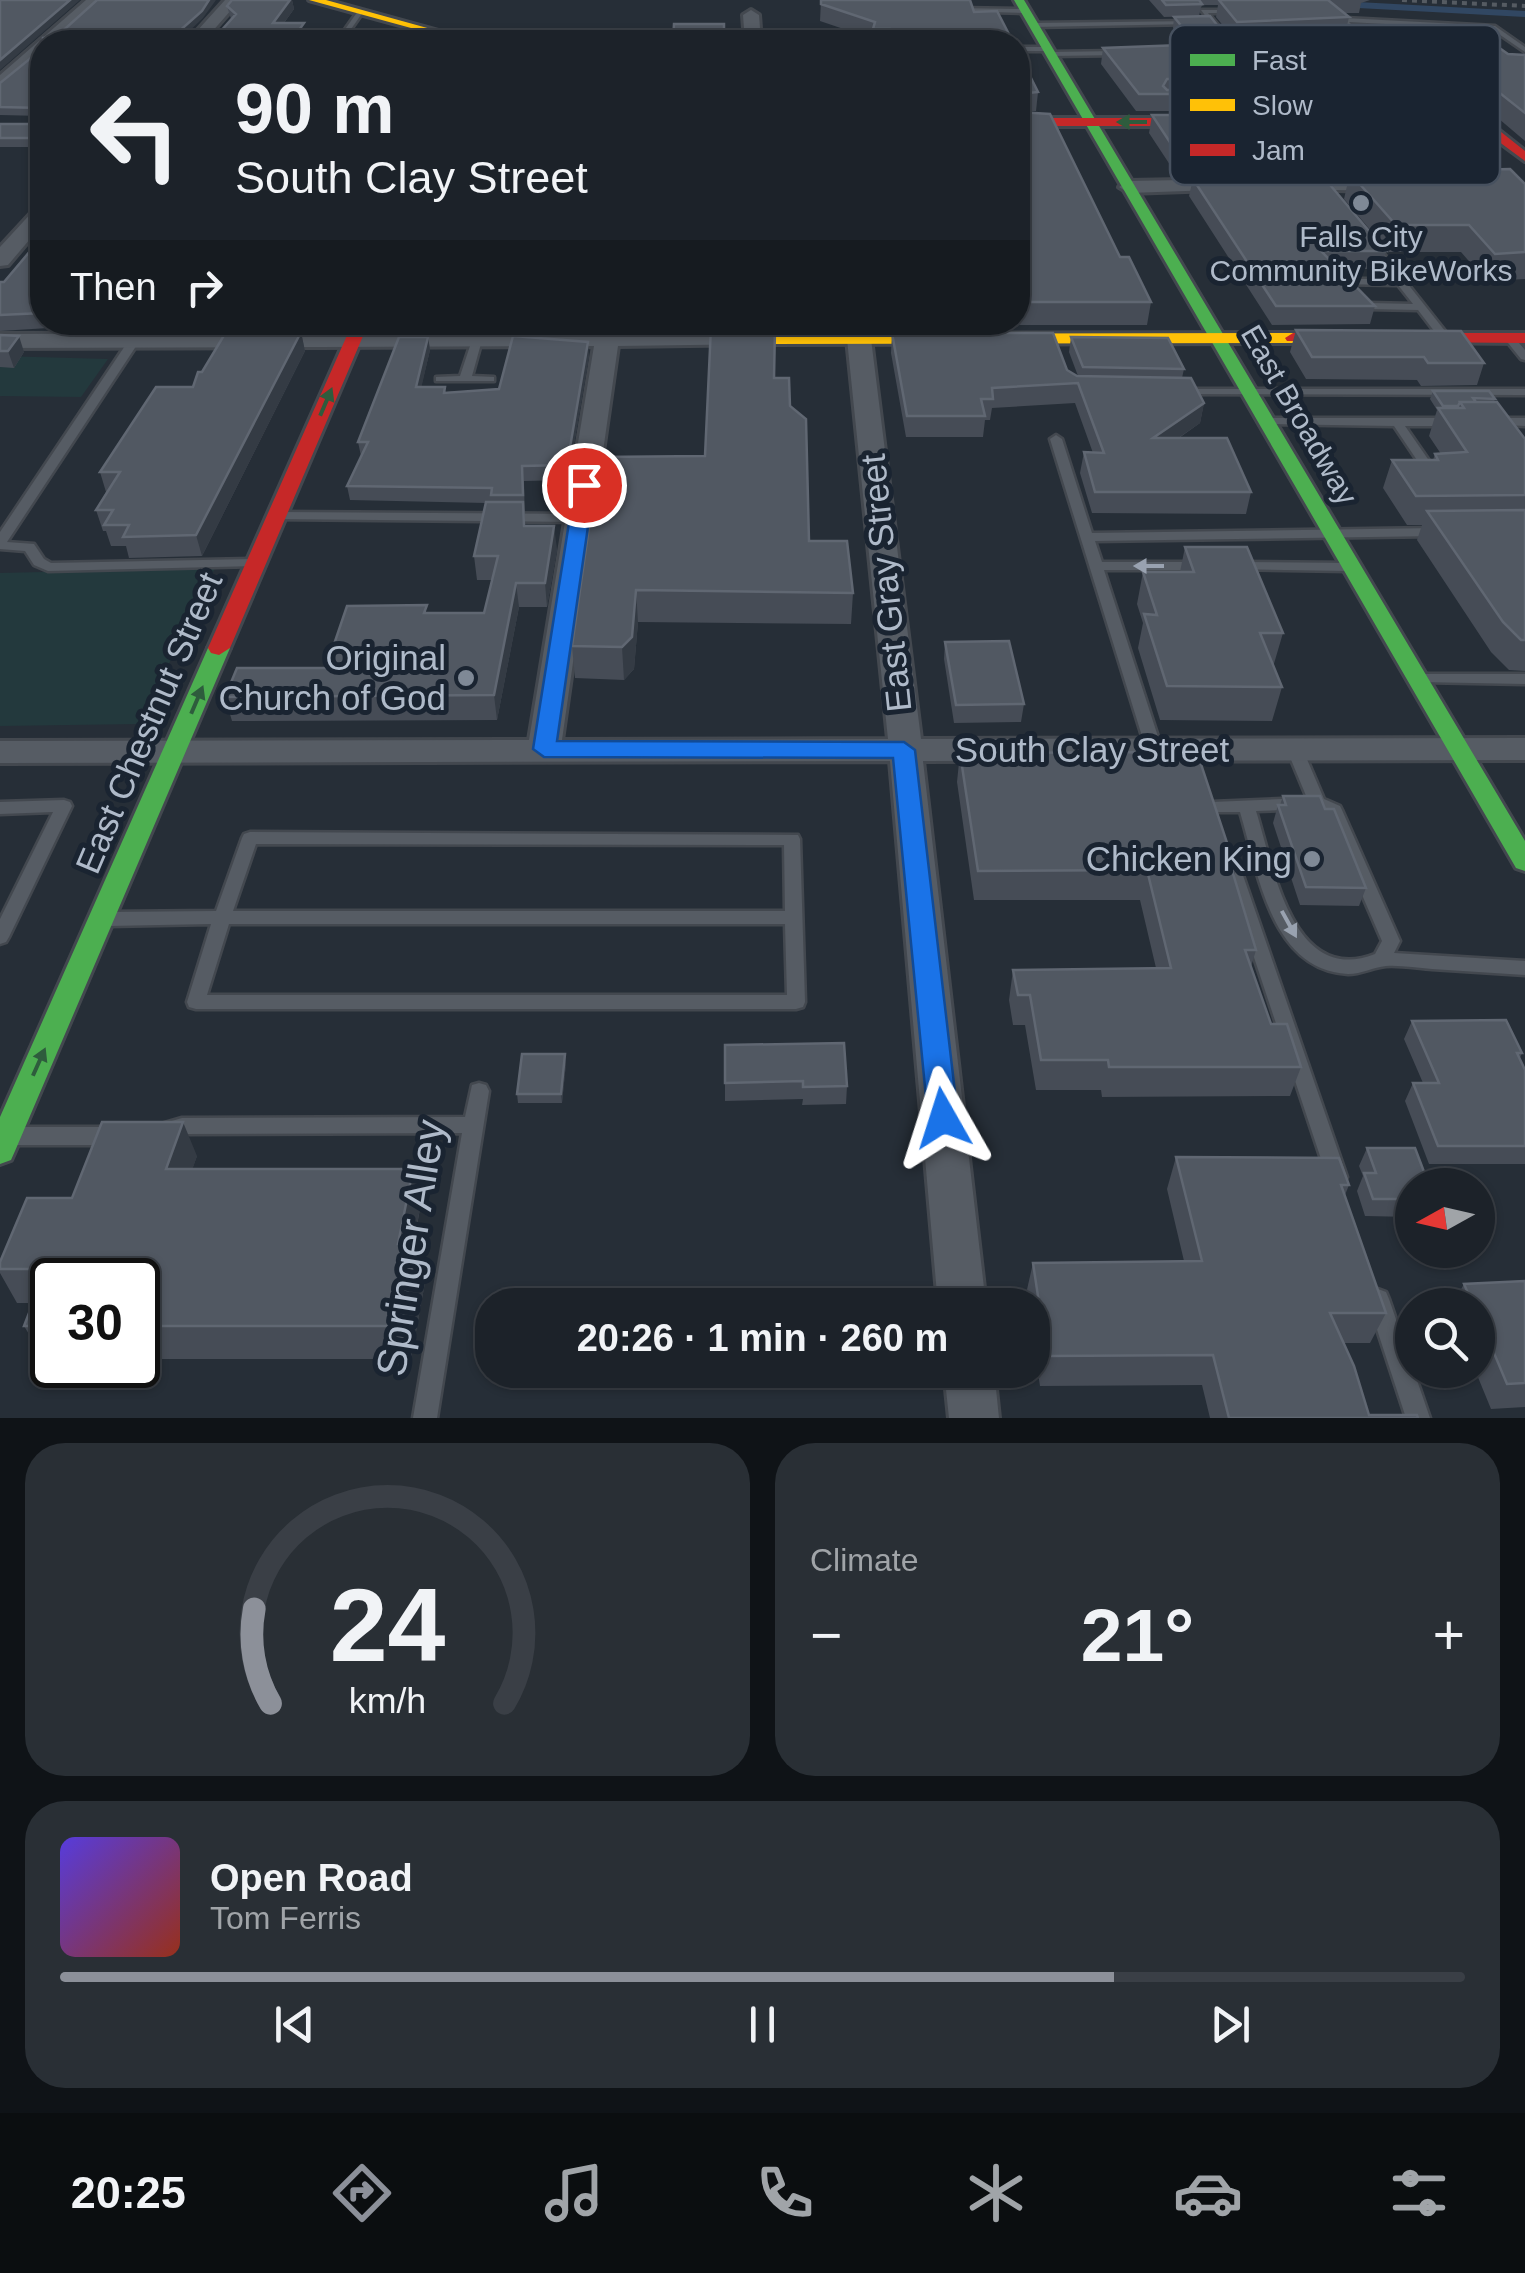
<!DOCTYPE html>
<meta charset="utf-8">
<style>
:root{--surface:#1c2229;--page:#292f35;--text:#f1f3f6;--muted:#a0a4a8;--line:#3a3f46;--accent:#8c9099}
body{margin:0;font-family:Arial,sans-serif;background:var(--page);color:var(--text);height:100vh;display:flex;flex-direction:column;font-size:38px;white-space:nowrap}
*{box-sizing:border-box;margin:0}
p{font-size:32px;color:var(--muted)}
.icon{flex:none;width:55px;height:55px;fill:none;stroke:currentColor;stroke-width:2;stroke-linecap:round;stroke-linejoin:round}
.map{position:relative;height:1418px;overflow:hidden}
.sheet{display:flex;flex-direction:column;gap:25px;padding:25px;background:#0f1317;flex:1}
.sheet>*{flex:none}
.guide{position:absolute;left:30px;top:30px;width:1000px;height:305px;border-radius:40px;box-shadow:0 2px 8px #0004,0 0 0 2px var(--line);background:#1c2229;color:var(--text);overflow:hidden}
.needle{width:65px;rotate:262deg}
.buttons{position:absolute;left:1395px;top:1168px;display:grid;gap:20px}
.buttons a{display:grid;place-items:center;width:100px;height:100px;border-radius:50%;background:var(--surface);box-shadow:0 2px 8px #0004,0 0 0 2px var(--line);font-size:50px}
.speed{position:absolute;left:30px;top:1258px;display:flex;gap:20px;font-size:50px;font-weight:700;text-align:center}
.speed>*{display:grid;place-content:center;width:130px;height:130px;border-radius:50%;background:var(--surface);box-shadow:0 2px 8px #0004,0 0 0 2px var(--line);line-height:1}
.speed .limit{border:5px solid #111;border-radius:15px;background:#fff;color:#111}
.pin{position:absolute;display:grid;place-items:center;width:85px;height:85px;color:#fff;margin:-42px;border:5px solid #fff;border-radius:50%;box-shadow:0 2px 10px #0007}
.me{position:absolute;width:110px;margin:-55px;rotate:354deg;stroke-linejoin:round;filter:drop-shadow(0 0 8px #0008)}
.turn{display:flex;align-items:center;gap:35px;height:210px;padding:0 40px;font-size:45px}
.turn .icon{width:130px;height:130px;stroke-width:2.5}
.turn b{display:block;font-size:70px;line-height:85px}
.then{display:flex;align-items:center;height:95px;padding:0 40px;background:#0003;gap:20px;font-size:38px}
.big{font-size:75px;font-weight:800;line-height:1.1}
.sheet .card{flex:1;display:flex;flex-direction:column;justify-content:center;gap:15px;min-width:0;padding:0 35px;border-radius:40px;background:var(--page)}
.sheet .dial{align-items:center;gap:0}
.dial svg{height:260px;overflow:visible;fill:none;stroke:var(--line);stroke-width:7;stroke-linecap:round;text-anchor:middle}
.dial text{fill:var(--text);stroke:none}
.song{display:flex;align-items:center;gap:30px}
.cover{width:120px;height:120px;border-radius:15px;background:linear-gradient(135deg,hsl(250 70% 55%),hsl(10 70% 35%))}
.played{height:10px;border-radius:5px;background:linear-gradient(90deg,var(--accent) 75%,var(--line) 75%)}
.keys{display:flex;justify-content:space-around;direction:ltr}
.heat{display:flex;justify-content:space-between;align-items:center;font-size:55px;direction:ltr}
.sheet .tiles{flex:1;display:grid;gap:25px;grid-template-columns:1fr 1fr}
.card:last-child{grid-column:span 2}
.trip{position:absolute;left:475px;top:1288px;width:575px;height:100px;border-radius:40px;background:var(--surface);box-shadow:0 2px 8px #0004,0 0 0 2px var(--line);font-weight:800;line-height:100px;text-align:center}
.dock{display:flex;height:160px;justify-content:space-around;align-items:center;background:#0b0e10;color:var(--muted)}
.dock .icon{width:70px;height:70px}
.dock .active{color:var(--accent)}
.dock b{font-size:45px;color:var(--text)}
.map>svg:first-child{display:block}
</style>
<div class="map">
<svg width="1525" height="1418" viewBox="0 0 1525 1418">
<rect width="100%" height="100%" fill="#262e37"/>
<path fill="#23393d" d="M0,356L108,359L81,397L0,396Z
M215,568L140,724L0,726V573Z"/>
<path fill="#314762" d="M1212,0H1320L1525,11V17Z"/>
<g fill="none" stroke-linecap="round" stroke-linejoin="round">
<defs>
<path id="lane" d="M955,8L1025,9L1028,11L1025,13L953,11Z
M1201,10H1238L1236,13H1208L1238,49L1368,50L1332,14L1334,11L1345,18L1495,26L1525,47V52L1493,30L1349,22L1377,50L1416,60L1469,59L1473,61L1469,63L1422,64L1427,72H1401L1398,68H1417L1413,64L1374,54L1228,53L1224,51L1230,49Z
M358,11L363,12L342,42H336Z
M1196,21L1194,24L1033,27L1029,25L1033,23Z
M1018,47H1047L1051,49L1047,51H1018Z
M1120,51L1123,55L1050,56L1046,54L1050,52Z
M1281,69L1278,73L1247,74L1285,119L1286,121L1282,123L1237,72L1241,70Z
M1434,83H1440L1483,122V126H1477L1434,87Z
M1191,99H1212L1232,122L1225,124L1207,103H1188V99Z
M1427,119L1453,140V144L1382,145L1400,168L1396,171L1317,172L1335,194L1330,197L1327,196L1270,127L1277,125L1312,167L1390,166L1372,142L1373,140L1442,139L1424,123L1423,121Z
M1367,240H1373L1449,336V340H1441L1418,310L1368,309L1363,306L1368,303L1413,304L1398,285L1337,284V280L1341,279H1394L1367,244Z
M141,322H152L7,542L34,544L44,559L51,563L252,559L257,560L259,563L257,566L48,571L34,565L25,551L0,549V532Z
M1509,335L1513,336L1525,350V360L1521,359L1504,338Z
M477,337L482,340L472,376L494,377V381H436V377L460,376L472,340Z
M1179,389H1525V395L1175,394V390Z
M1268,418H1454L1460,422L1454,426H1405L1439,475L1433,479L1429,478L1394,426L1264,424L1262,422Z
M1492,418H1525V426L1488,424V420Z
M1056,435L1062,439L1092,533L1436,528L1442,532L1436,536L1095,541L1102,562H1198L1205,566L1198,570H1104L1162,749L1154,754L1146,749L1050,439Z
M278,512L579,514L585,518L579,522L273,519V513Z
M1236,562L1348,563L1355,567L1348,571L1231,569L1229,566L1231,563Z
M1426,674H1525V684L1421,682L1419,679L1421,676Z
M1295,745L1303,750L1324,799L1340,806L1342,810L1400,941L1394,953L1525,961V975C1494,973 1463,971 1432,969C1417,968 1401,965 1386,966C1373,967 1362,974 1348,974C1270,970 1258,871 1240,812H1206L1204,808L1206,804L1212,802L1307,798L1287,750ZM1315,809L1327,814L1382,941L1375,954C1292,987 1273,865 1256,811Z
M64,800L70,802L72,806L9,937L6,942L0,944V919L53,812L0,814V802Z
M250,832L798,835L800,839L805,1002L803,1007L796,1009H196L189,1007L187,1002L211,924L108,926L102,924L99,919L102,914L108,912L216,911L242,838L244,834ZM256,844L784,845L785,911H233ZM229,924H785L787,995H207Z
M1229,852L1235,854L1237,858L1347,1177L1344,1183L1337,1186L1330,1183L1327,1177L1221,858L1223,854Z
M479,1083L486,1085L489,1091L437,1418H413L462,1133L182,1134L165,1139L158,1137L155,1131L158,1125L182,1118L465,1117L472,1085Z
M16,1127H113L120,1130L123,1136L120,1142L113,1145H16L9,1142L6,1136L9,1130Z
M1378,1289L1386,1292L1389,1299L1430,1418H1406L1367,1299L1370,1292Z"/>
<path id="street" d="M86,0H102L56,42H42V54L0,89V75Z
M225,0H240L203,42H187Z
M751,10L759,15L761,42H745L743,15Z
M1236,179L1246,185L1243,189L1129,193L1119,187L1129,181Z
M1285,179H1391L1401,185L1391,191L1278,189L1275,185Z
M42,207V225L8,265L0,266V247L35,209Z
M755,332L767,339L763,344L618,346L562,740L888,739L847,339L859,332L871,339L921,739L1525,738V760L923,761L986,1305H938L890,761L0,763V741L529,740L594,346L0,348V334Z
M944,1370H994L999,1418H949Z"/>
<path id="fast" d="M1014,0H1024L1525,841V871L1516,868Z
M219,641L230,648L15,1151L11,1160L0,1164V1117L208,648Z"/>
<path id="slow" d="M309,0H326L478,42H462Z
M761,322H777L778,334L1293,333L1301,338L1293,343L770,344L762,339Z"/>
<path id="jam" d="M1018,118H1463L1491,124L1525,151V161L1483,130L1463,126H1018Z
M353,322H369L230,648L219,655L211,653L208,648Z
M1293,333H1525V343L1287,341L1285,338Z"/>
</defs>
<use href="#lane" stroke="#43484f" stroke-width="5"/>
<use href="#street" stroke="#43484f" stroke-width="6"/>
<use href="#fast" stroke="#43484f" stroke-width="6"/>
<use href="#slow" stroke="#43484f" stroke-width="6"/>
<use href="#jam" stroke="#43484f" stroke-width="6"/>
<use href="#lane" fill="#565c64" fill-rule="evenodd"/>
<use href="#street" fill="#565c64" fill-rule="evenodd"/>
<use href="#fast" fill="#4caf50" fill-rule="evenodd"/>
<use href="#slow" fill="#ffc107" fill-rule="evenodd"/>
<use href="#jam" fill="#c62828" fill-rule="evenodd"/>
<path stroke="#555b62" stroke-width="4" stroke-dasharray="5 5" stroke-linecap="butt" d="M1402,0L1525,6"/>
</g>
<path fill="#464c56" d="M232,0H292L294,9L284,23L306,34L211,42L231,19L227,6Z
M821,0L974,12L1013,42H873V39L820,21Z
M1149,0H1370L1361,3L1359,13H1344L1349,17L1345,34L1234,39L1216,17L1218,5H1203L1201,7L1199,16L1164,17Z
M1174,17L1224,34L1223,43L1237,66L1258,82L1262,66L1445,93L1441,110L1283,111L1270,95L1266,111H1228L1212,95L1209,111H1136L1101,64L1103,48L1185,45L1173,28Z
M1456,48L1525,55V141L1485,107L1473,108L1448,85Z
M42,49V116L0,115V83Z
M1018,52L1038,92L1036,111L1018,112Z
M1018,112L1151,302L1147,325H983V322H1018Z
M1152,115L1288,134L1285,146L1308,158L1304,176L1178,177L1149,133Z
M42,121V147H0V124H39Z
M1420,138L1489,156L1484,170L1525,184V279L1486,281L1461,252H1389L1344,199L1350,173L1428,171L1415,157Z
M1193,179L1386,251L1381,269H1339L1375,306L1370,324L1272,325L1189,196Z
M42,237V322H69L65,327L0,331V282H4Z
M156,322H318L315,329L157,325Z
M406,322H557L555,329H521V326L407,329Z
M659,322H685V325H659Z
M853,322H934V325H853Z
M1296,330L1484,363L1477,385L1421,386L1417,380L1306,379L1290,352Z
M301,332L305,351L202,556L129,558L126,546H111L106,531H103L96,510L106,492L100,472L193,387L202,372Z
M892,333L1067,370L1078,376L1069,352L1071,337L1184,369L1182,378L1204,403L1200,423L1179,438L1251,492L1246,514L1092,513L1080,473L1084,452L1093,453L1075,403L992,408L990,420H985L983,437H906L891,353Z
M0,335L24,352L14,368L0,367Z
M428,337L430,350L421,387L446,392L499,389L589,355L568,480L524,481L525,526L557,549L547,607H519L497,720L232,721L225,697L326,668L428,613H484L492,580H477L474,556L486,503L350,500L347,486L361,456L358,442Z
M775,378L790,406L809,541L853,593L851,624L638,622L634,669L624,680L575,678L572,646L705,456Z
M1433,391L1495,399L1494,402L1525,439V671L1509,670L1491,652L1417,540L1422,525H1407L1383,488L1392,460H1433L1435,454H1441L1429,436L1437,410L1430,399Z
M1185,547L1283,633L1273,667L1282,687L1272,721L1160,720L1138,648L1143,623L1137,604L1143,572H1180Z
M945,642L1024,704L1021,722L954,723L944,659Z
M960,753L1236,870L1234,877L1256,950L1251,967L1271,1024L1301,1067L1290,1096L1102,1097L1101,1090H1036L1025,1025H1013L1009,1000L1013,970L1156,968L1140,900H974L957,782Z
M1283,796L1325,809L1366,888L1359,906L1300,905L1273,823L1278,805H1280Z
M1412,1021L1522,1053L1520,1058L1525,1070V1164H1429L1405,1101L1413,1083H1423L1404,1039Z
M725,1045L847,1086L846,1104L802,1105L803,1099L725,1101Z
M566,1063L562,1103H518L517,1094Z
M1367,1148L1412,1185V1217L1365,1216L1357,1191L1363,1176L1359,1166Z
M197,1156L192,1169H413L421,1203L414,1243H417L426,1277L411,1359H138V1280H52V1359H44L24,1326L33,1303H17L0,1273V1269L72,1198Z
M1176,1157L1349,1185L1345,1195L1386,1313L1370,1343H1344L1369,1415L1418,1418H1210L1202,1385L1040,1386L1032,1335V1305H1028L1026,1294L1033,1263L1184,1261L1167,1189Z
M1525,1281V1407L1491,1409L1475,1370H1478V1305H1452L1464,1284Z"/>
<path fill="#343b44" d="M70,0H80L0,70V60Z
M209,0H216L203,18L178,42H167Z
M290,0H292L294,9L275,35L273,23Z
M1227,135L1224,152L1218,157L1222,140Z
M301,332L305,351L202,556L196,535Z
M19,336L24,352L14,368L8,351Z
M428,337L430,350L418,402L416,387Z
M588,342L589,355L568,480L567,465Z
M1204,403L1200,423L1149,458L1153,438Z
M554,526L557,549L547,607L545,583Z
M516,583L519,607L497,720L494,695Z
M636,590L638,622L634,669L624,680L622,647Z
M565,1054L566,1063L562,1103L561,1094Z
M183,1122L197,1156L181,1203L166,1169Z
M413,1169L421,1203L407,1277L398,1244Z
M417,1243L426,1277L411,1359L401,1326Z"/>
<path fill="#515862" stroke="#606772" stroke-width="2.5" d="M0,0H70L0,60Z
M97,0H209L202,11L167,42H43V38L56,37Z
M232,0H290L273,23H304L297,33L451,38L449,42H211L236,14L227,6Z
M821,0H970L974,12L997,11L1013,42H895L890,29H873L875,22L821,4Z
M1162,0H1199L1202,4L1166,5Z
M1219,0H1328L1349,17L1237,22Z
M1210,16L1224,34H1188L1174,17Z
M674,24H724V42H673Z
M1236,43L1237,66H1243L1270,94H1231L1215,79H1167L1163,86L1167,90H1208L1212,94H1139L1103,48Z
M42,45V112V108L0,107V83L42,49Z
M1498,47L1508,54L1525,55V113L1491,86H1479L1454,64L1456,48Z
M1018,52L1038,92L1018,94Z
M1018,112L1050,114L1120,257H1129L1151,302H1018Z
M1152,115H1273L1288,134L1227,135L1222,140H1182L1174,147L1182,154L1228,153L1234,147L1298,146L1308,158L1181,159Z
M42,121V138H0V124H39Z
M1510,169L1525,184V252L1495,254L1469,225H1396L1350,173Z
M1193,179H1325L1386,251H1321L1375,306H1276Z
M42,237V313L0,315V282H4Z
M711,327L775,328L774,378H789L790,406L806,419L809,541H847L853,593L636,590L632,637L622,647L572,646L599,457L705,456Z
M1296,330L1461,331L1484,363H1428L1424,357H1312Z
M226,332H301L196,535L123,537L129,525H104L113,510H96L120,472H100L156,387H193L198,372H202Z
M892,333H1053L1067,370L1077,376L1191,378L1204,403L1153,438H1227L1251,492H1095L1084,452L1104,453L1078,383L992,388L993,399H981L985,416H907Z
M0,335L19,336L8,351H0Z
M513,336L588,342L567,465L522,466L523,495H491L492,488L347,486L368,442H358L399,337H428L416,387H445L444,393L499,389Z
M1071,337L1168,338L1184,369L1083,367Z
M1433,391H1489L1495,399L1473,398L1476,402H1460L1458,406H1443Z
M1460,402H1497L1525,439V495L1416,496L1392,460H1438L1435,454L1467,452L1438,408H1464Z
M486,502H523L524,526H554L545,583H516L494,695L225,697L237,668H326L347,606L427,605L424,613H484L498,556H474Z
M1525,510V640H1521L1503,622L1427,511Z
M1185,547H1247L1283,633H1260L1282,687L1167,686L1144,614L1157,615L1143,572H1194Z
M1009,641L1024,704L956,705L945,642Z
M1197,752L1236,870H1232L1256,950H1245L1271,1024H1287L1301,1067H1109L1108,1060H1041L1030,995H1018L1013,970L1171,968L1147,870L978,871L960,753Z
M1283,796H1320L1325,809H1334L1366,888L1306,887L1278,805H1286Z
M1506,1020L1522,1053H1517L1525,1070V1146H1438L1413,1083H1439L1412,1021Z
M844,1043L847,1086L803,1087V1081L725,1083V1045Z
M522,1054H565L561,1094H517Z
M102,1122H183L166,1169H413L398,1244L417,1243L401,1326H138V1280H52V1326H24L46,1269H0V1262L27,1198H72Z
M1367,1148H1415L1429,1185H1412V1199H1373L1364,1173H1376Z
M1176,1157L1339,1158L1349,1185H1341L1386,1313H1330L1354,1366L1369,1415H1417L1418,1418H1229L1213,1355L1047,1356L1033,1263L1202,1261Z
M1525,1281V1383L1507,1384L1478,1315V1305H1473L1464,1284Z"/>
<defs><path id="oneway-solid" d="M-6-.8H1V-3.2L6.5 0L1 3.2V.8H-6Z" transform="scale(2.5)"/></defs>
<g fill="#2e5c3d">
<use href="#oneway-solid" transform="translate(1132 122) rotate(180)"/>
<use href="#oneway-solid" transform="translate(326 402) rotate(-67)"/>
<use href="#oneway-solid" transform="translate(197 700) rotate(-67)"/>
<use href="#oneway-solid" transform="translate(39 1062) rotate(-66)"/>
</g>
<g fill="#99a2b0">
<use href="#oneway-solid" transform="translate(1149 566) rotate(180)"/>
<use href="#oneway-solid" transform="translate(1289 924) rotate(61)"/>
</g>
<path fill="#1a73e8" stroke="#114b97" stroke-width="2.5" d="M584,479L594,485L557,741L904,742L915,750L958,1118L953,1127L943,1131L932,1127L928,1118L893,758L544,757L533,749L575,485Z"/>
<g fill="#7f8996" stroke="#1a2431" stroke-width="4">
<circle cx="1361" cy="203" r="10"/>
<circle cx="466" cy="678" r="10"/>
<circle cx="1312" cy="859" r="10"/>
</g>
<g text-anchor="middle" stroke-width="10" stroke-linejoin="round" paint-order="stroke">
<g font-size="30" fill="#afbac9" stroke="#1a2431">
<text x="1361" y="247">Falls City<tspan x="1361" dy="34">Community BikeWorks</tspan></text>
</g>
<g font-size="30" fill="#afbac9" stroke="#1a2431">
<text transform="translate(1299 415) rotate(60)" y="10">East Broadway</text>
</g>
<g font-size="35" fill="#afbac9" stroke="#1a2431">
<text transform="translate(886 583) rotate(-96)" y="12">East Gray Street</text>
<text transform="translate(149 723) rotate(-67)" y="12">East Chestnut Street</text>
<text x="1092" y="762">South Clay Street</text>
</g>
<g font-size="35" fill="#afbac9" stroke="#1a2431" text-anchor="end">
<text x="446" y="670">Original<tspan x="446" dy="40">Church of God</tspan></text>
<text x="1292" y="871">Chicken King</text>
</g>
<g font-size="42" fill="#afbac9" stroke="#1a2431">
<text transform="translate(410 1248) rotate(-81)" y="15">Springer Alley</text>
</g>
</g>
<rect x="1170" y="25" width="330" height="160" rx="15" fill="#1a2431" stroke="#47515f" stroke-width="2.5"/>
<rect x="1190" y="54" width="45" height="12" fill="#4caf50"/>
<rect x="1190" y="99" width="45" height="12" fill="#ffc107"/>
<rect x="1190" y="144" width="45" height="12" fill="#c62828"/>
<g font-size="28" fill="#afbac9">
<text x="1252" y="70">Fast</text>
<text x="1252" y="115">Slow</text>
<text x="1252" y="160">Jam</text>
</g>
</svg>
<div class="buttons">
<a><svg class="needle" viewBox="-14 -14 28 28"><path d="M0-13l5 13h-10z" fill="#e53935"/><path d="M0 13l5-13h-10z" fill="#a0a4a8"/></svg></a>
<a><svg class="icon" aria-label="search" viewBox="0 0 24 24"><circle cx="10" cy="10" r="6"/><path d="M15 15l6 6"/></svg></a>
</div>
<div class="speed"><div class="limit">30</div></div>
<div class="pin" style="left:584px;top:485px;background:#d93025"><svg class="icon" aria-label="arrive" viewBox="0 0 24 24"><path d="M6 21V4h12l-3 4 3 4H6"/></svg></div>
<svg class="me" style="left:943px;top:1118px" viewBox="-20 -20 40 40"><path d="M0-17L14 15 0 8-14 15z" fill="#1a73e8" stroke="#fff" stroke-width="4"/></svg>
<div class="trip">20:26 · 1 min · 260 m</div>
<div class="guide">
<div class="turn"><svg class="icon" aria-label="left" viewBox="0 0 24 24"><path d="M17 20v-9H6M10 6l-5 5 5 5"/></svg><div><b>90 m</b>South Clay Street</div></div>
<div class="then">Then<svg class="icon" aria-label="right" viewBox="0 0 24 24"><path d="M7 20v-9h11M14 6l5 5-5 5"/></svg></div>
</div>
</div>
<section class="sheet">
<div class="tiles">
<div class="card dial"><svg viewBox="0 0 100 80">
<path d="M14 69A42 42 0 1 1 86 69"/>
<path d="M14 69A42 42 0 0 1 9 40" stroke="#8c9099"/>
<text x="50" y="56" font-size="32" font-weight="700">24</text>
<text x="50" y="72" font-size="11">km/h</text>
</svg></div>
<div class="card"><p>Climate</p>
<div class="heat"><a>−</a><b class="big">21°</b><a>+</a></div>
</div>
<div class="card">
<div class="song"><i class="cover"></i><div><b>Open Road</b><p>Tom Ferris</p></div></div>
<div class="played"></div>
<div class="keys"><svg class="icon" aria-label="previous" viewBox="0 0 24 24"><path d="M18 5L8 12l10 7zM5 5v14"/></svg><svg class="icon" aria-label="pause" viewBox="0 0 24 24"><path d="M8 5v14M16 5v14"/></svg><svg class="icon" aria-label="next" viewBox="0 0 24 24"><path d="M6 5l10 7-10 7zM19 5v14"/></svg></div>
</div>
</div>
</section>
<nav class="dock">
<b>20:25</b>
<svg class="icon active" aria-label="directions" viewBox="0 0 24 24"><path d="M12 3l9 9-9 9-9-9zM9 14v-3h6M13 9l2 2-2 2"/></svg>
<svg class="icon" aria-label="music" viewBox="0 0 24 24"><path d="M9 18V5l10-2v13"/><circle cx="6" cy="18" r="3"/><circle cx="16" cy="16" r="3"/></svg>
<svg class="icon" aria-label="phone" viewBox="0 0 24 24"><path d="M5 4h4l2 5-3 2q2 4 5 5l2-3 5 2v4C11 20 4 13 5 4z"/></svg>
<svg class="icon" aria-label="climate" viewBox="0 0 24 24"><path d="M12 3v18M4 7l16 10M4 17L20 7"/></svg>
<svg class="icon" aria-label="car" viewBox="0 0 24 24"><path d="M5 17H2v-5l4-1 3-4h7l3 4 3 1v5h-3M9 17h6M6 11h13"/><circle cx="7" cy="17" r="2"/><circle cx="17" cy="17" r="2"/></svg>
<svg class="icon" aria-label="filters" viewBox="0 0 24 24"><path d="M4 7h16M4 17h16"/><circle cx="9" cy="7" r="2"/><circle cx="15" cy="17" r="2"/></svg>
</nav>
